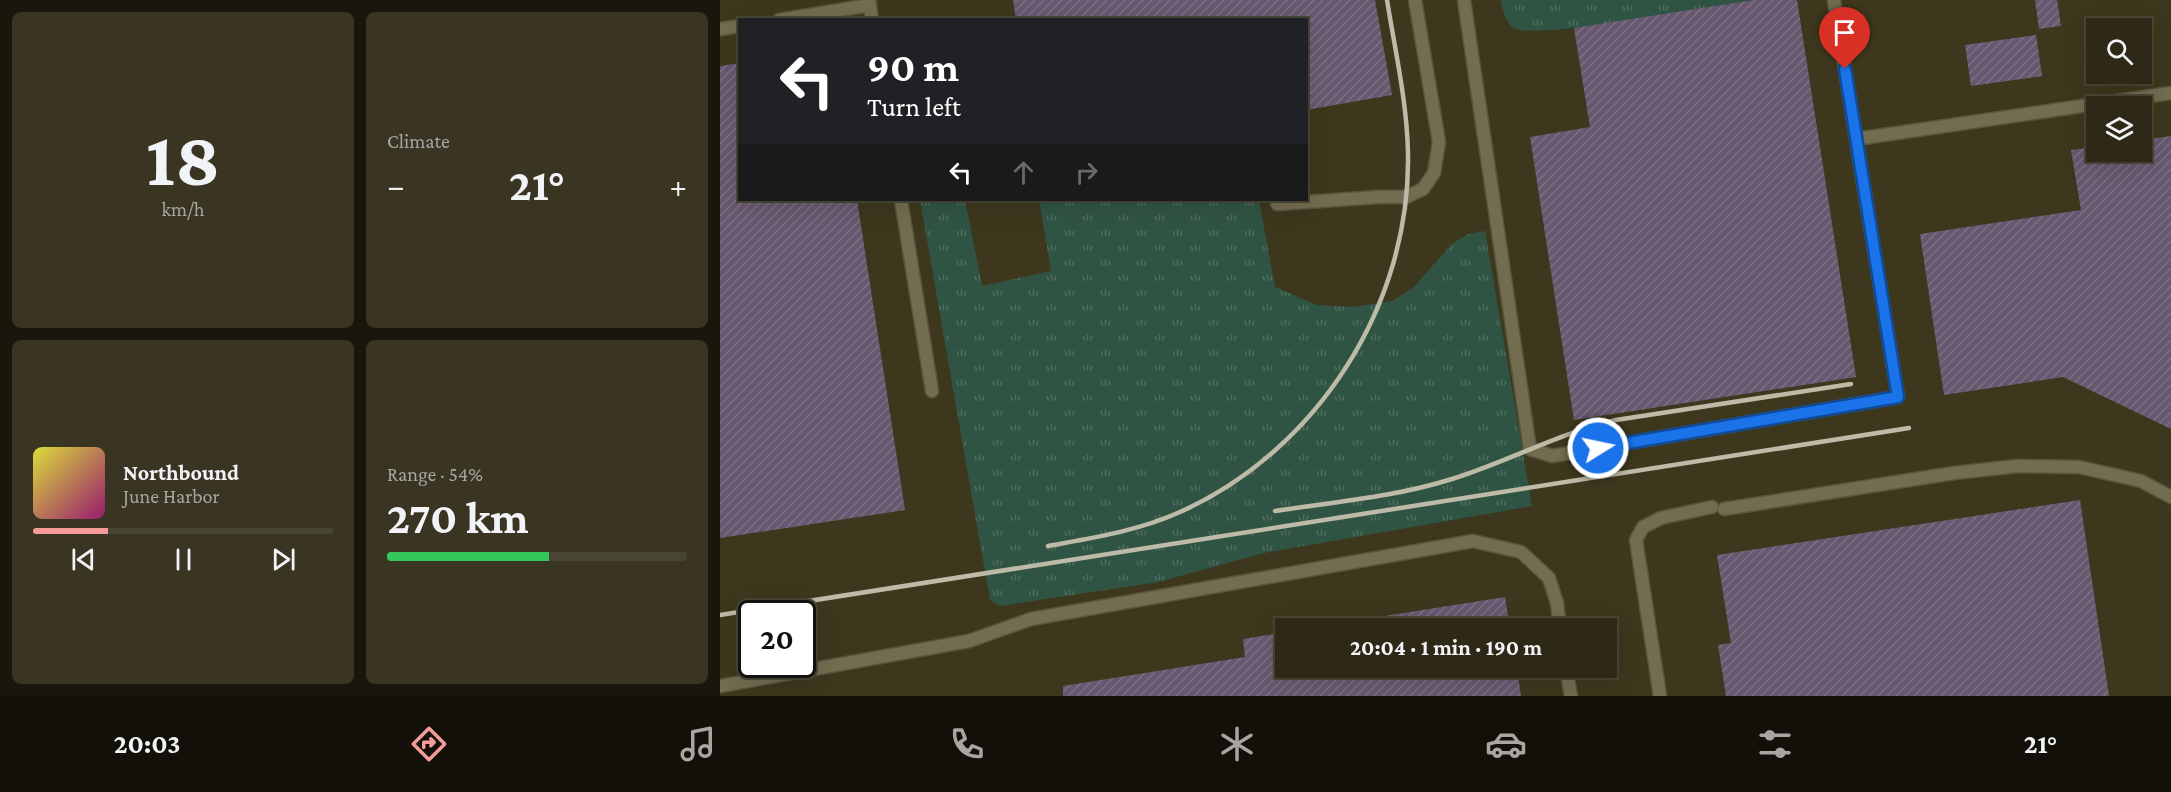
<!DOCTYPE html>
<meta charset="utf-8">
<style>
:root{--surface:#2e2916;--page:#3a3523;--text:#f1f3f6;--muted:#a7a6a1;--line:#494535;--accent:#f59b99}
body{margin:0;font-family:"Crimson Pro",serif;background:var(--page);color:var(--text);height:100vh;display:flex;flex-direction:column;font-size:22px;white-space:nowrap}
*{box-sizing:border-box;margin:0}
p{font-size:20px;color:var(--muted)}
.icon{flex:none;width:33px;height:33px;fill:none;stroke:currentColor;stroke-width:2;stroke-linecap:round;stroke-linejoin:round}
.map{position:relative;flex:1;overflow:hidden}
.side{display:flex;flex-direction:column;gap:12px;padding:12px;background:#19170c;width:720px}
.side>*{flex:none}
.top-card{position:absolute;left:18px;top:18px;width:570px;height:183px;border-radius:0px;box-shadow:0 6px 24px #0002,0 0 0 2px var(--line);background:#202124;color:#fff;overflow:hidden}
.tools{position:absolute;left:1366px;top:18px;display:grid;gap:12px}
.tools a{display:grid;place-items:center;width:66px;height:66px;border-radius:0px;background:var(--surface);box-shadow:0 6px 24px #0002,0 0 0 2px var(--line);font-size:30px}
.speed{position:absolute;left:18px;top:600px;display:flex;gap:12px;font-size:30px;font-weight:700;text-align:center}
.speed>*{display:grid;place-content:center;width:78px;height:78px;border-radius:50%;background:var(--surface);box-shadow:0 6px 24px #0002,0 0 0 2px var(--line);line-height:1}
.speed .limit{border:3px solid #111;border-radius:9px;background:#fff;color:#111}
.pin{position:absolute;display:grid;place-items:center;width:51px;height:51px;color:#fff;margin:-62px -26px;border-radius:50% 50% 50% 0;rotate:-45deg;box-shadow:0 0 6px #0007}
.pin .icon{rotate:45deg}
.me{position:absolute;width:66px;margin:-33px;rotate:80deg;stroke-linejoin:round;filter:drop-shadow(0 0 4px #0008)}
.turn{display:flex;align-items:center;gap:21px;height:126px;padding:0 30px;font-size:27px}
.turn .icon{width:78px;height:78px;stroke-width:2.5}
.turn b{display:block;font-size:42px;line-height:51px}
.lanes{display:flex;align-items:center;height:57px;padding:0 30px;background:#0003;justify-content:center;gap:30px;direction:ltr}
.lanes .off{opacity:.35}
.big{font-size:45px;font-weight:700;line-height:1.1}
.side .tile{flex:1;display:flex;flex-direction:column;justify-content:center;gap:9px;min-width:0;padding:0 21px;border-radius:9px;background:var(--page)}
.side .dial{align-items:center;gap:0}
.dial b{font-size:78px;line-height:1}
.song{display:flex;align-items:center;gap:18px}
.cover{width:72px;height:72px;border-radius:9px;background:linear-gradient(135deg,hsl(60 70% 55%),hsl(320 70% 35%))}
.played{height:6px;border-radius:3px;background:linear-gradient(90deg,var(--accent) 25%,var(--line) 25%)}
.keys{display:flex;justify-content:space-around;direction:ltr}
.heat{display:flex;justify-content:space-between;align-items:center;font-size:33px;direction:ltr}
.charge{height:9px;border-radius:4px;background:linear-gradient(90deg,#34c759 54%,var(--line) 0)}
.side .tiles{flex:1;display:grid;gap:12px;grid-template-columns:repeat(2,1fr)}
.trip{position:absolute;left:555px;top:618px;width:342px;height:60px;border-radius:0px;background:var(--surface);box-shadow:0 6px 24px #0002,0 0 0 2px var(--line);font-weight:700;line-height:60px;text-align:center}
.menu{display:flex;height:96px;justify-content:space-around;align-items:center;background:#121009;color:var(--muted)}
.menu .icon{width:42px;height:42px}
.menu .active{color:var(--accent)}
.menu b{font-size:27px;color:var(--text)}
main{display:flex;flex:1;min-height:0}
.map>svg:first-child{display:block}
</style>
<main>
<section class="side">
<div class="tiles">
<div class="tile dial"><b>18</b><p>km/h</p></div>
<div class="tile"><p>Climate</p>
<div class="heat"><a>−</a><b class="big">21°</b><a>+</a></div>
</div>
<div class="tile">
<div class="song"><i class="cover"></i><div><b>Northbound</b><p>June Harbor</p></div></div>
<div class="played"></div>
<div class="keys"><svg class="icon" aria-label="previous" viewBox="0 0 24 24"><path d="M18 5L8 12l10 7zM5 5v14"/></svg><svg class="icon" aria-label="pause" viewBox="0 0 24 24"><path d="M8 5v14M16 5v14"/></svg><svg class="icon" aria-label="next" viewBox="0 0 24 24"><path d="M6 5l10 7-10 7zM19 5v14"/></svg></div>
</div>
<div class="tile"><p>Range · 54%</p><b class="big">270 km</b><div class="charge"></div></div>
</div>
</section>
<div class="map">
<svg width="1451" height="696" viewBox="0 0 1451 696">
<defs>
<pattern id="grass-tufts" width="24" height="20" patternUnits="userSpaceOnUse" patternTransform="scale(1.5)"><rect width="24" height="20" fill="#305444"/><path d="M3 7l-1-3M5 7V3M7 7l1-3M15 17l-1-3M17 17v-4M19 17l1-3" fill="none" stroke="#4e6d5f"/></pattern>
<pattern id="building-hatch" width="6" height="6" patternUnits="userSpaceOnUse" patternTransform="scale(1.5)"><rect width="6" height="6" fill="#675870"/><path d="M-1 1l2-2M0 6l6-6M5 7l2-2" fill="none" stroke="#7d7084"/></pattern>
</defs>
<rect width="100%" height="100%" fill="#3d371d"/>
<path fill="url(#grass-tufts)" d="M781,0H1034C1001,5 812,41 794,28C786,23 782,9 781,0Z
M200,200H245L262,286L331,271L319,200H539L555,287L597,305L633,307L672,301L693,288L732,244L748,234L765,231L812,506L544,553L438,582L280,606L270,600Z"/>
<path fill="url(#building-hatch)" d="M293,0H655L672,95L586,110V20H296Z
M1034,0H1077L1136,377L854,420L810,137L870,127L854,28Z
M1315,0H1337L1341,26L1319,29Z
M1316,35L1322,76L1251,86L1245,45Z
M20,63V200H137L185,510L0,538V66Z
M1451,136V429L1343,377L1224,395L1200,234L1361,210L1351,150L1377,147V152H1422V140Z
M1360,500L1389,696H1006L998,645L1011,643L997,555Z
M785,597L790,628H652V618Z
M566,632V668H797L801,696H343V686L525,657L523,639Z"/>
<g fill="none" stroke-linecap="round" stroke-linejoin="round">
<defs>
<path id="lane" d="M149,0L152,20
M744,0L810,449L832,456L1178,397L1136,139
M1114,0L1136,139L1451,93
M59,20L150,5
M0,29L20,26
M181,200L212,391
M557,204L658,197H686L703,189L714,173L719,142L695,0
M1004,509L1234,473L1298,466L1359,467L1421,481L1451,497
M846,668L851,696
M0,686L249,641L311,619L753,541L801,552L829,578L837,603L840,628
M940,696L916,540L923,527L941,518L992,507"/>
</defs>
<use href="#lane" stroke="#5a553d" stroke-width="15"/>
<use href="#lane" stroke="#726c50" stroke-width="12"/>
<path stroke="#bdbaa7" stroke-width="4.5" d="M555,511C614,502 675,497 732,479C787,462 839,433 896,420L1131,384
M328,546C372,538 418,531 460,512C598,450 691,304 688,153C687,102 675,50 667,0
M0,615L1189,428"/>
</g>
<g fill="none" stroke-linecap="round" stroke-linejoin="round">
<defs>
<path id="route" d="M878,448L1178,397L1125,69"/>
</defs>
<use href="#route" stroke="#114b97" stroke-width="15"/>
<use href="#route" stroke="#1a73e8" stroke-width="10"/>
</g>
</svg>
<div class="tools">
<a><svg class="icon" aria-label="search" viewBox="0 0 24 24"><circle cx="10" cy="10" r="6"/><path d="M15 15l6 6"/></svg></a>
<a><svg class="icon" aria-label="layers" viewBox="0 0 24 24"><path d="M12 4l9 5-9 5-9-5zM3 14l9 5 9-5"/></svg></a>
</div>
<div class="speed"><div class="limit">20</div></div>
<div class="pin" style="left:1125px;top:69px;background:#d93025"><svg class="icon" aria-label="arrive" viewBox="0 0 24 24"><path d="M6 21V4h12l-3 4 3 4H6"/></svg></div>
<svg class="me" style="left:878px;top:448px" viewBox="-20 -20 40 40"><circle r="17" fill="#1a73e8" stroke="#fff" stroke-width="3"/><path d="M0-11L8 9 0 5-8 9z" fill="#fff"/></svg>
<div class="trip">20:04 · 1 min · 190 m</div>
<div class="top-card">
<div class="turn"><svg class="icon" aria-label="left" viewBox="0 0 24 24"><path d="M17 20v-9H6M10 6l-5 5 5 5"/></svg><div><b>90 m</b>Turn left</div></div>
<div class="lanes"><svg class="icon" aria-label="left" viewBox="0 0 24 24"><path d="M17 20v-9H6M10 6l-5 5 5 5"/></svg><svg class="icon off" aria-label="ahead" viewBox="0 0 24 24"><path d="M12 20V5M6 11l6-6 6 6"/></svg><svg class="icon off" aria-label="right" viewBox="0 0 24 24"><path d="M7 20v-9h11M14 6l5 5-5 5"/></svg></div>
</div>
</div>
</main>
<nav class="menu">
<b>20:03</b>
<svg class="icon active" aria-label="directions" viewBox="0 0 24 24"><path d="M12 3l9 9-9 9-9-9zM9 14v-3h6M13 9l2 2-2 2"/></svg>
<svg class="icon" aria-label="music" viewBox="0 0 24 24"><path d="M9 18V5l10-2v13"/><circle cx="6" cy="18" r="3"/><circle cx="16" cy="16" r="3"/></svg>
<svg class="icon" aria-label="phone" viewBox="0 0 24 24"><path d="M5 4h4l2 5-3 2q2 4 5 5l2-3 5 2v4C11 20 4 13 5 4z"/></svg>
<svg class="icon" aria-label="climate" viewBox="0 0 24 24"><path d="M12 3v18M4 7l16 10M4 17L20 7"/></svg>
<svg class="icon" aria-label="car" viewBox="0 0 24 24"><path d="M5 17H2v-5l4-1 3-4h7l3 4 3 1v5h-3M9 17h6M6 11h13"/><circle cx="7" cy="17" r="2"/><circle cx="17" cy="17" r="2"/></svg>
<svg class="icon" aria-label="filters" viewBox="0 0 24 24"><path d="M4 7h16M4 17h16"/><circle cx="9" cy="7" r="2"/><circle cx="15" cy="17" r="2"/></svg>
<b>21°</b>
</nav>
